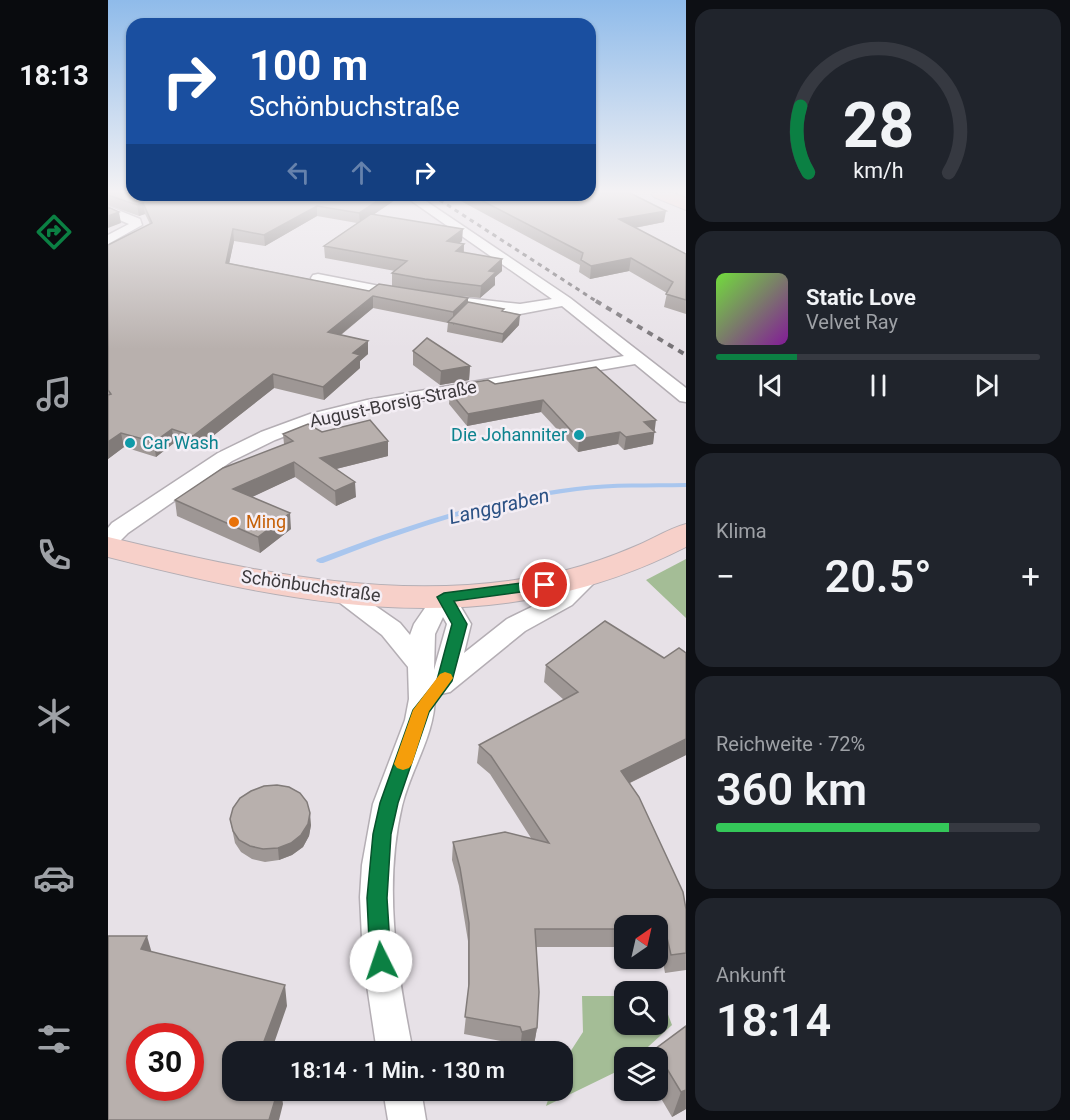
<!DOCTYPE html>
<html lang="de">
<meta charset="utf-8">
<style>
:root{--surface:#171b24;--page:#20242c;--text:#f1f3f6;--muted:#9ea1a6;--line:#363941;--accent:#0b8043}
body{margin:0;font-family:Roboto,sans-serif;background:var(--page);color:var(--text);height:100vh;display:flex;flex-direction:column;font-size:22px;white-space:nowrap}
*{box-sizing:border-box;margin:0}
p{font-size:20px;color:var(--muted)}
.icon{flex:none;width:33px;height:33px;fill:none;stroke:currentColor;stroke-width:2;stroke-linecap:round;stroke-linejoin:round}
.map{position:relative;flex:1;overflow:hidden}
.side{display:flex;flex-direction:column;gap:9px;padding:9px;background:#0d0f14;width:384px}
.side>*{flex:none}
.banner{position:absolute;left:18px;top:18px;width:470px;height:183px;border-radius:18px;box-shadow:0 2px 4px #0004;background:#1a4fa0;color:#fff;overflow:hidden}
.needle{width:39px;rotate:34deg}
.fabs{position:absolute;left:506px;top:915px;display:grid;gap:12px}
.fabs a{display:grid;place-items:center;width:54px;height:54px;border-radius:12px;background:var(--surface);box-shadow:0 2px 4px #0004;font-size:30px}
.speed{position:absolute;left:18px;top:1023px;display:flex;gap:12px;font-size:30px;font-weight:700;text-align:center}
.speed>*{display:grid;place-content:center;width:78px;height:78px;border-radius:50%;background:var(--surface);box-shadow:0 2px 4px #0004;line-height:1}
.speed .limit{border:9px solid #d22;background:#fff;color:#111}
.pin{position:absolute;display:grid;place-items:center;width:51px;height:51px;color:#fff;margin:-26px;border:3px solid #fff;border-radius:50%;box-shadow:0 2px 6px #0007}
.me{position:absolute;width:66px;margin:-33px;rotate:356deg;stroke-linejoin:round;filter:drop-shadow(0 0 4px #0008)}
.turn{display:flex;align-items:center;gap:21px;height:126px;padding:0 24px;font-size:27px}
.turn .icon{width:78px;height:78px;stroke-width:2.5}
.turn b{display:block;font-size:42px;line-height:51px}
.lanes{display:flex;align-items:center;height:57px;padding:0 24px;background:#0003;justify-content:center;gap:30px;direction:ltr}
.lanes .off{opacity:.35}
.big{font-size:45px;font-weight:600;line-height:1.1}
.side .widget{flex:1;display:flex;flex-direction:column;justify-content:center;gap:9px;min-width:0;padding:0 21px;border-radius:18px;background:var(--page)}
.side .dial{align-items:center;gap:0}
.dial svg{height:156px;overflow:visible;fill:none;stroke:var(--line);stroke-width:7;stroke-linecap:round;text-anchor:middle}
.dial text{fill:var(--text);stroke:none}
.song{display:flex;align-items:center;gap:18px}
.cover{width:72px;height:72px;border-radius:9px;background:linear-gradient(135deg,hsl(100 70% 55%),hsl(290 70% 35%))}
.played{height:6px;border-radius:3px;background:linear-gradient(90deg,var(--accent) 25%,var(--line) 25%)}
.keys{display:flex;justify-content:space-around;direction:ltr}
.heat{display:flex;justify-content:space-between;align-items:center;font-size:33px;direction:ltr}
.charge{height:9px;border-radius:4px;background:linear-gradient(90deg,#34c759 72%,var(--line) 0)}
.trip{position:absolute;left:114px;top:1041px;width:351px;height:60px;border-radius:18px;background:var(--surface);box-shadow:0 2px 4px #0004;font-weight:600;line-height:60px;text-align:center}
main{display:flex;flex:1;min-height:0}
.dock{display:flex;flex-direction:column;width:108px;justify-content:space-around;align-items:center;background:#090b0e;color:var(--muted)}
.dock .icon{width:42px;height:42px}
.dock .on{color:var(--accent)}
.dock b{font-size:27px;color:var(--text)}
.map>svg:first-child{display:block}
</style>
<main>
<nav class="dock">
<b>18:13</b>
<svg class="icon on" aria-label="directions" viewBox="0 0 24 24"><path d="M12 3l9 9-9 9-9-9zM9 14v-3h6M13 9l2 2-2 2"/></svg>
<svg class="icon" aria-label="music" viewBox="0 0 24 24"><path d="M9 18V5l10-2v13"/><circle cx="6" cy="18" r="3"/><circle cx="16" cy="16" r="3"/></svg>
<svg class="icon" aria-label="phone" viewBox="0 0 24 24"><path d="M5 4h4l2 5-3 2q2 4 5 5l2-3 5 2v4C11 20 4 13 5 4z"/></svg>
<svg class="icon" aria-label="climate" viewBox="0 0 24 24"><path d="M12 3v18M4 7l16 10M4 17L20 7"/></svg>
<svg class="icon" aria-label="car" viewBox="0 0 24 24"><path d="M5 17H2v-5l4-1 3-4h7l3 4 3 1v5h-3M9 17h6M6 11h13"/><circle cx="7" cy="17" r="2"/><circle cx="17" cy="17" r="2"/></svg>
<svg class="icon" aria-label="filters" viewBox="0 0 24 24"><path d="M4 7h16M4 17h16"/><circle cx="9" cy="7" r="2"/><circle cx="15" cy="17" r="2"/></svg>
</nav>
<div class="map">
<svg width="578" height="1120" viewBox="0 0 578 1120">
<rect width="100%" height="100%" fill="#e7e1e7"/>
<path fill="#a4bd96" d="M578,559V618L538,580Z
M474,996H516V1024H549V996H553L564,1025L529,1057L516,1058V1068L438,1106L443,1091L454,1090L455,1063L475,1032Z"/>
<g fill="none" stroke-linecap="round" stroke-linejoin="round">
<path fill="#a9c6ee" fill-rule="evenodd" d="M578,483V487C542,488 505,486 469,491C381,502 297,531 215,563H212L208,561L209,559C293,527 379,498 468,487C505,482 542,484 578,483Z"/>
<defs>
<path id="street" d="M295,195H309L462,298L578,388V402L572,401L527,364L260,410L214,422L167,440L124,461L20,533L8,545L0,547V528L4,523L110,453L153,432L202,414L259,400L516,356L454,306L412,314L344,305L341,302L344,299L349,297L412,304L444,299Z
M0,206L32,219L34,225L0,244V235L21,224L0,215Z
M210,274L292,290L299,294L292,298L205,281L203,278L205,275Z
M484,567L492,569L495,574L464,605L417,631L342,692L333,694L327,693C328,734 303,768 294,806C275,888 289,971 305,1052H269L255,959L252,897L254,865L265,804L297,720L301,699L300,667L274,635L227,599L223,594L227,589L235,586L243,589L292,623L302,635L306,624L328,592L336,589L344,592L363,624L356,653L399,619L448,595L476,569ZM335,617L339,624L326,670L327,634Z
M275,1090H313L318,1120H280Z"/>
<path id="secondary" d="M543,193H565L578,198V210L546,197Z
M578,524V547C386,645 198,607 0,557V537C149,573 302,607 455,571C479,565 505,556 528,546C545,539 560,529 578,524Z"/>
</defs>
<use href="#street" stroke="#b4aeb4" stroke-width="3"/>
<use href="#secondary" stroke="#b4aeb4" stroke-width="2"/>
<use href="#street" fill="#fff" fill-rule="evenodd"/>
<use href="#secondary" fill="#f7d0c9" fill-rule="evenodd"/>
<path stroke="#747074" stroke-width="3" stroke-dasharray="4.5 4.5" stroke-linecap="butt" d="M324,195L491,303"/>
<path stroke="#747074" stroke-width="4" stroke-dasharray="6 6" stroke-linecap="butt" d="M488,301L578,355"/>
</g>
<path fill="#9e9795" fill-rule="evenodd" d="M0,193L24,195H287V200L266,214L354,241L351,243L356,244V252L394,271L387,277V285L372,298L331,294L360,298V303L396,312L411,325L394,343L339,332L340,323L265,308L233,335L260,341V354L252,361V368L216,400L166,388L87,450L66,443L48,457L16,447L0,459V245L42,224L37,214L31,216L0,205ZM209,216L249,223L216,246L217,258L287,271L284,273V286L261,291L121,263L126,241L157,246Z
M344,195H482L556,222L527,228L578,254V314L556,307L559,293L521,271L482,279L471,272L472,265L351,200Z
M305,351L362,366L361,380L332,385L305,365Z
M387,384L546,430L545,444L516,450L510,444L470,452L433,412L359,426L341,404L342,392L349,391V385Z
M214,432L280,456L228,469L248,497L228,506L187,477L143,497L183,529L152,553L69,516L67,500L176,444L175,434Z
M438,665L578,755L522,783L578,909V970L557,973L552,946H549V926H516V947H429V1028L426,1045L412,1050L409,1044L356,1034L360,997V941L351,886L344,860L345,842L423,838L382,774L369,763L371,745L456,700L436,682Z
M122,819L203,825L201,836L195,847L184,855L171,860L157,862L144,859L133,852L127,843Z
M578,1026V1109L564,1117L548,1090H549V1058H544L547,1049Z"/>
<path fill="#817b79" d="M278,195H287V200L252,224L251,213Z
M35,203L37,214L31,216L29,205Z
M209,206V216L157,246L156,235Z
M558,211L556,222L510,231L511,219Z
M11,212L13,223L0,228V216Z
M125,229L126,241L119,274L118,263Z
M355,229L354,241L339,253V241Z
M356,244L355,256L348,251Z
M523,258L521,271L482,279L483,266Z
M394,259V271L387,277V285L372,298L373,286L381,271Z
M265,296V308L220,345V332Z
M360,298V311L345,325V312Z
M412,315L411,325L394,343L395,334Z
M260,341V354L252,361V368L216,400L215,387L245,353Z
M362,366L361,380L332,385L333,371Z
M165,374L166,388L87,450L85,436Z
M435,400L433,412L359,426L360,414Z
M548,420L545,444L516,450L518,437L536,422Z
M64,429L66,443L48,457L46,442Z
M512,432L510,444L470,452L471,439Z
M13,433L16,447L0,459V442Z
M280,441V456L212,473V458Z
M186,462L187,477L127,505L125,489Z
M247,482L248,497L228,506L227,491Z
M182,513L183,529L152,553L150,537Z
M578,739V755L509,789L513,771Z
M202,813L203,825L201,836L195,847L184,855L171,860L170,848Z
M39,936L45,957L33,949Z
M177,985L179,1006L163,1052H152Z
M429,1028L426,1045L412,1050L414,1032Z
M170,1090H173L175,1104L171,1120H161Z
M578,1090V1109L564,1117L573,1092Z"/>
<path fill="#b8b0ad" stroke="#817b79" stroke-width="1.5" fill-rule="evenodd" d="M0,193H24V195H278L251,213L209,206L156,235L125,229L118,263L261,291L271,284L360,298L345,312L265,296L220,332L260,341L245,353L252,355L215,387L165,374L85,436L64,429L46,442L13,433L0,442V395L3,394L0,390V245L44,223L35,203L29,205L0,195Z
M482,193H522L558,211L511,219L578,254V300L558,294L565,282L523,258L483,266L473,260L475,253L363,195H482Z
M0,207L11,212L0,216Z
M263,214L355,229L339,241L356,244L348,251L394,259L381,271L388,272L373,286L317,279L284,273L299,261L216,246Z
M360,302L396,309L394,311L412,315L395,334L340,322Z
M319,338L362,366L333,371L305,351Z
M488,367L548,420L536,422L547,432L518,437L512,432L471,439L435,400L360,414L342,392L356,390L349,385L380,380L387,384Z
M262,420L280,441L212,458L247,482L227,491L186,462L125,489L182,513L150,537L67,500L115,468L185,441L175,434L200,424L214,432Z
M497,621L556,658L571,648L578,653V739L513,771L531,797L575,892L578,909V953L563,955L557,929H549V926H516V929H427L431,992L429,1028L414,1032L412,1027L357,1017L361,984V923L352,868L345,842L397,832L441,843L383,756L371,745L470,692L438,665Z
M169,785L181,787L192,793L199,802L202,813L200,824L193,835L183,843L170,848L155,849L142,846L131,840L125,831L122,819L125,808L132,798L143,791L156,786Z
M0,936H39L33,949L177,985L152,1052H124V1090H170L161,1120H0ZM32,1036H82V1088H32Z
M578,1026V1090L573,1092L547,1049Z"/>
<linearGradient id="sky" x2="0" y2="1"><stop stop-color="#8fbbea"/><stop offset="0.55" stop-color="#f4f2f4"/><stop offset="1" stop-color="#f4f2f4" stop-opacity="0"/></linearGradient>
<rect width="578" height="349" fill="url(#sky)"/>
<path fill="#0b8043" stroke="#07532c" stroke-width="1.5" d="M437,580L444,585L442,588L346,601L359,624L344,681L321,712L290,803L283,834L279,898L283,961L280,968L273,971L266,968L262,961L259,898L265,834L272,803L305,710L329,680L344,624L329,597L336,593Z"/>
<path fill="#f59e0b" d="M337,672L343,674L345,678L321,711L304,764L301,768L295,770L289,768L286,764L305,710L332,674Z"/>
<g fill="#0f9aa8" stroke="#f4eef5" stroke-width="2">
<circle cx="471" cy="435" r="6"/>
<circle cx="22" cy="443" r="6"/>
</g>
<circle fill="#e8710a" stroke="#f4eef5" stroke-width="2" cx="126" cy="522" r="6"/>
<g text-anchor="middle" stroke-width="5" stroke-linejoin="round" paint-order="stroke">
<g font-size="18" fill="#3d3a3d" stroke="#f4eef5">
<text transform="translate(285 404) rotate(-12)" y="6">August-Borsig-Straße</text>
<text transform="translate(203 586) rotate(8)" y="6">Schönbuchstraße</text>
</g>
<g font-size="18" fill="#0d838f" stroke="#f4eef5" text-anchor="end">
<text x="459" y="441">Die Johanniter</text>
<text x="34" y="449" text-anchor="start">Car Wash</text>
</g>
<g font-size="18" fill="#c56008" stroke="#f4eef5" text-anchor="start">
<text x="138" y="528">Ming</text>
</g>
<g font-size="20" font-style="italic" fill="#2b5184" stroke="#f4eef5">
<text transform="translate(391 506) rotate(-13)" y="7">Langgraben</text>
</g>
</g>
</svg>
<div class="fabs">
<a><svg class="needle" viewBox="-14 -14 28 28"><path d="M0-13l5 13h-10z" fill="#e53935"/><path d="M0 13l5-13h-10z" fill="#9ea1a6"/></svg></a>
<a><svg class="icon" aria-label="search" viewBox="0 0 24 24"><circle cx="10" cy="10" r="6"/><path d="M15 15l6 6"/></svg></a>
<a><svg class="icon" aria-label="layers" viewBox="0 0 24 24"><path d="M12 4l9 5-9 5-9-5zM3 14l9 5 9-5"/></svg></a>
</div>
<div class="speed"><div class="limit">30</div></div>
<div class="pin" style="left:437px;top:585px;background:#d93025"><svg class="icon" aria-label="arrive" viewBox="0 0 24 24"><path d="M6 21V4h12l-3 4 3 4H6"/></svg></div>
<svg class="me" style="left:273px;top:961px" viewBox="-20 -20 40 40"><circle r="19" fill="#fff"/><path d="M0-13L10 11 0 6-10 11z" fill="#0b8043"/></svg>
<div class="trip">18:14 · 1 Min. · 130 m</div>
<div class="banner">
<div class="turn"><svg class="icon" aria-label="right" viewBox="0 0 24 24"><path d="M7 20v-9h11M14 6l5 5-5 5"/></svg><div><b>100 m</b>Schönbuchstraße</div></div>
<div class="lanes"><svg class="icon off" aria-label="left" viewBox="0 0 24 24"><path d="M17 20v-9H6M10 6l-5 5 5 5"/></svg><svg class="icon off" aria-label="ahead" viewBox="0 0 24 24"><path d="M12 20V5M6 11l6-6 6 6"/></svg><svg class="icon" aria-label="right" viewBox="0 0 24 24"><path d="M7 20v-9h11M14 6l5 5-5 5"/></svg></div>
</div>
</div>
<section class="side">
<div class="widget dial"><svg viewBox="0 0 100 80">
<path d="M14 69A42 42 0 1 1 86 69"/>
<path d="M14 69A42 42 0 0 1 10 35" stroke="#0b8043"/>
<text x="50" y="56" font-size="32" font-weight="700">28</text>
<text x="50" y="72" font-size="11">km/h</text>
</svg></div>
<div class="widget">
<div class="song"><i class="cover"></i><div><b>Static Love</b><p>Velvet Ray</p></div></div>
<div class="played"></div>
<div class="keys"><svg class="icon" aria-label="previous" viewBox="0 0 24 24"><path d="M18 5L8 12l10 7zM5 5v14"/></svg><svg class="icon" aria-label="pause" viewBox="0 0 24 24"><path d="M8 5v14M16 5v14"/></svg><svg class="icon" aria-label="next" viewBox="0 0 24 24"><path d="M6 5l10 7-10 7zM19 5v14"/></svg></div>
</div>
<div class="widget"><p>Klima</p>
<div class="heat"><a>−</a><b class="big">20.5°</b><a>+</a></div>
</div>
<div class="widget"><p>Reichweite · 72%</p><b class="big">360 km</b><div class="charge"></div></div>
<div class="widget"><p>Ankunft</p><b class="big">18:14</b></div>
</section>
</main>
